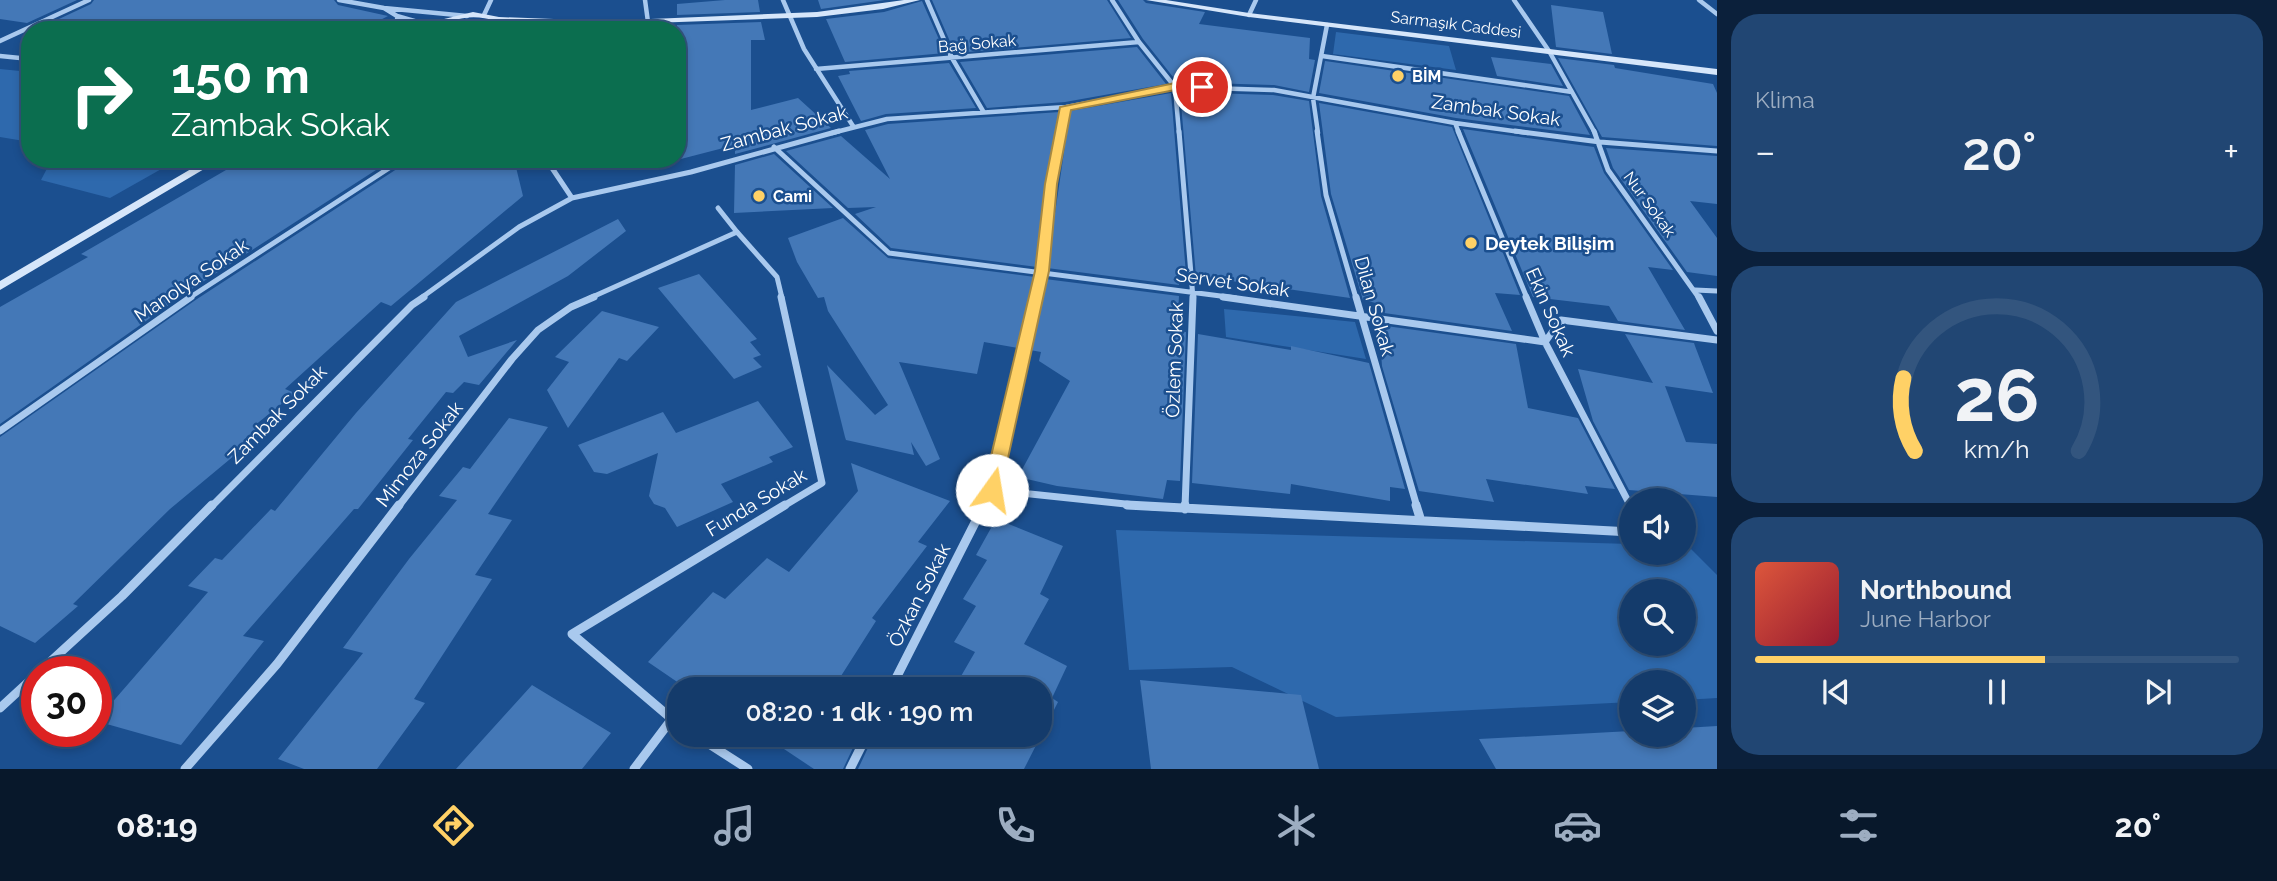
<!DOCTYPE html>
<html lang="tr">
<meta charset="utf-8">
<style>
:root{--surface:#143b6b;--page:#214673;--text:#f1f3f6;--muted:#9dadc1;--line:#33557e;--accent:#ffd166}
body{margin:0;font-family:Raleway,sans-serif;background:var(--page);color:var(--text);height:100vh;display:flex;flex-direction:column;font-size:26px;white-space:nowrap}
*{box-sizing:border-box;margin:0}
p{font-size:23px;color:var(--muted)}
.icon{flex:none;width:38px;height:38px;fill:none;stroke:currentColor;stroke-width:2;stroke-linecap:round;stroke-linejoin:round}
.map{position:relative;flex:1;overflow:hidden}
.drawer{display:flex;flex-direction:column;gap:14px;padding:14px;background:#0b203b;width:560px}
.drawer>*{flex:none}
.top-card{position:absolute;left:21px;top:21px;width:665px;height:147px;border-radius:28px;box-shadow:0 4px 10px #0003,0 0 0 2px var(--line);background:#0b6e4f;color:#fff;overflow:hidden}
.tools{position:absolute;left:1619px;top:488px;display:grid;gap:14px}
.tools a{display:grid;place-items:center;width:77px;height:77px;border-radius:50%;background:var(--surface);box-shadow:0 4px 10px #0003,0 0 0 2px var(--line);font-size:35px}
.speed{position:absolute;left:21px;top:656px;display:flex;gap:14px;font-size:35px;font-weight:700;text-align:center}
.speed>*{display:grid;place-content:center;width:91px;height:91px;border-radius:50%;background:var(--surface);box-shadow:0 4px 10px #0003,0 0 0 2px var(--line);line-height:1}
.speed .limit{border:10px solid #d22;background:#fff;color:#111}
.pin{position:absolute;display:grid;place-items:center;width:60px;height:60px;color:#fff;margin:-30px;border:4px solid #fff;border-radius:50%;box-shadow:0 2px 7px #0007}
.me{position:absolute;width:77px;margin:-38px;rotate:13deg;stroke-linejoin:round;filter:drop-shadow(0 0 5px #0008)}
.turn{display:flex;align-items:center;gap:24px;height:147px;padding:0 35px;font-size:32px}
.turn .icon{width:91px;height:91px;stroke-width:2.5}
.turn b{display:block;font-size:49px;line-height:60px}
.big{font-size:52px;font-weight:600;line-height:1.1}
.drawer .card{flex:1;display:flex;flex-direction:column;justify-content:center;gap:10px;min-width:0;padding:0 24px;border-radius:28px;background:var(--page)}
.drawer .dial{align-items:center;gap:0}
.dial svg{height:182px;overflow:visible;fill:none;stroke:var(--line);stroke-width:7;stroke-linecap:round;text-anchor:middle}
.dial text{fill:var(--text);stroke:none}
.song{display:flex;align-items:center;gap:21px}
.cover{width:84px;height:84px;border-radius:10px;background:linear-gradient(135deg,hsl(10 70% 55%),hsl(350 70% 35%))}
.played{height:7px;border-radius:4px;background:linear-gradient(90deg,var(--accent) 60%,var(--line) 60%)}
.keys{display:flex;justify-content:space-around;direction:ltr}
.heat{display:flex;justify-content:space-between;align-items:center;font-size:38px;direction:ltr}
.trip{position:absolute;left:667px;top:677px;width:385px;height:70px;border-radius:28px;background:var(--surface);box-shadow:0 4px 10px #0003,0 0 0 2px var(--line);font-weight:600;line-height:70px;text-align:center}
.tabs{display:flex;height:112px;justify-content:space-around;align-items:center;background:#08182b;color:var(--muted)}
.tabs .icon{width:49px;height:49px}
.tabs .current{color:var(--accent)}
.tabs b{font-size:32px;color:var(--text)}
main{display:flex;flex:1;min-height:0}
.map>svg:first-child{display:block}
</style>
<main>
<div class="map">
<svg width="1717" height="769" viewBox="0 0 1717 769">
<rect width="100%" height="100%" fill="#1b4f8f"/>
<path fill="#2e69ad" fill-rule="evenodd" d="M1336,32L1449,46L1456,70L1333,54Z
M0,69L30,72V142L0,137Z
M52,159H179L110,198L41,180Z
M1224,309L1355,322L1366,359L1226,337Z
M1116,530L1631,544V553H1684V545H1687L1717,575V698L1684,700V682H1631V702L1336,717L1232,667L1129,670ZM1631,592H1684V644H1631Z"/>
<path fill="#4478b7" d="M0,0H77L27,23L0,19Z
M94,0H334L338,5L388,16L361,30H66L44,26L91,4Z
M725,0H758L760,12L677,15V4Z
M818,0H885L821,9Z
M932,0H1107L1131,38L955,53Z
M1118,0H1143L1146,3L1205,12L1199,24L1310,38L1309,59L1315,60L1309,92L1274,85L1177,82L1143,39Z
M922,1L945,53L845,62L826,19L884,12Z
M1551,5L1603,12L1612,54L1556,47Z
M761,22L765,40H751V110L798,98L831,128L735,154V145L677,160V25Z
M1137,47L1166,84L1065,102L987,108L960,62Z
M1491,57L1551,64L1563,86L1497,76Z
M1558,58L1614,65L1615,68L1713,84L1717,93V146L1602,137Z
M1325,61L1569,96L1590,135L1456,118L1319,93Z
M949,63L976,108L886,114L861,121L838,76L850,74L849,71Z
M1180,92L1273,95L1309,101L1321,196L1350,298L1196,276Z
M1171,93L1186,274H1180L1179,285L1047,268L1070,111Z
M1319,103L1452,127L1520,295L1495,293L1512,331L1377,312L1376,303L1363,300L1331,194Z
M1060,112L1037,267L891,248L855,214L876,207L848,208L786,151L841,136L890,179L865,130L888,124Z
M1463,129L1594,147L1604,173L1673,270L1648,267L1685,330L1618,321L1609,306L1533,297Z
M1606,148L1717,156V204L1690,201L1717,238V276L1687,272L1613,168Z
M774,154L833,208L734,213L735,165Z
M245,159H393L187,292L0,424V307L88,257L81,254Z
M408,159H514L523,196L391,306L381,302L285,389L295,393L254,426L265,430L170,509L73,604L78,606L35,643L0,626V437L197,299L406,163Z
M843,218L888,258L1035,277L1018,348L984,342L977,374L899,362L940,459L926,466L911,442L914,455L846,440L845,437L827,365L875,415L888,405L828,311L824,297L818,298L797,262L788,238Z
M618,219L626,231L568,276L459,336L468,357L517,340L479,385L464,382L453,393L446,392L408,439L413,440L358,509H354L243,636L264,641L181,745L96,721L208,592L188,586L215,558L222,560L271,509L275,511L356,413L456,302Z
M699,274L757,339L750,342L761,355L753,358L762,367L734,379L658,288Z
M1045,279L1179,296L1177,331L1186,332L1180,481L1167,480L1163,499L1057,486L1018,477L1070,381L1039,361L1041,352L1030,350Z
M602,311L659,327L627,361L619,358L568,428L547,390L569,362L555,357Z
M1379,325L1516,344L1528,408L1578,418L1615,489L1585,486L1588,494L1486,479L1494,502L1419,491L1382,366Z
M1198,334L1291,350V346L1369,363L1405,489L1390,487V501L1291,484L1290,494L1192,483Z
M1625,334L1694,343L1695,346L1713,393L1665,386L1686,442L1717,444V497L1629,490L1593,421L1578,369L1653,383Z
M758,401L793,447L769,457L773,462L721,484L733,502L677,527L665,508L654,504L649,496L658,453L607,474L594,472L578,445L663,412L676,433Z
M509,418L548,427L488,514L512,520L475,575L492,579L414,699L425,703L377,769H304L278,759L363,653L343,648L409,559L457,500L439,496L463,467L470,469Z
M851,463L950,501L918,542L927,546L872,618L876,621L841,676L864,690H689L648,662L713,592L725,599L767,558L789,572L858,491Z
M996,519L1063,546L1040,594L1049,599L1024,644L1067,666L1052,698L1058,702L1024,769H858L874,735H1040V690H953L975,652L954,642L976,606L963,599L987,560L976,555Z
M1140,680L1301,695L1319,769H1151Z
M532,685L611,733L582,769H456Z
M1717,726V769H1496L1479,739L1631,731V735H1684V728Z
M763,735H859L843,769H814Z"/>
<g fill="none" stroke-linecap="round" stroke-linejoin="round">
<path stroke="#a9c9ee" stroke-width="5" d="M718,208L737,232"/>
<path stroke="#a9c9ee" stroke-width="4.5" d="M339,0L384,8L467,16
M645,0L648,22
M783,0L804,49L853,126
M927,0L952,58L983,111
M1112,0L1139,42L1175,87L1179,133
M1514,0L1549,51L1595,133
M1699,0L1717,14
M384,8L397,16L435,27
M484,15L491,0
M1249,15L1256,0
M397,16L398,30
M0,41L89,0
M0,56L30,59
M1322,56L1572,92
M816,69L1139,42
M1455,123L1459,133
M832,133L887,119L1066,107L1175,87L1274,90L1455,123L1528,133
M1061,133L1066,107
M1318,133L1313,98L1327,25"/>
<path stroke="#a9c9ee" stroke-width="5" d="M1179,131L1193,298
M1317,131L1326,195L1356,298
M1458,131L1527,298
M1515,131L1600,142L1717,151
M1594,131L1608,170L1699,298
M774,147L889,253L1236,298
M546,159L572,198
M1695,290L1717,291
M189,298L403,159
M421,298L519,227L572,198L691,172L839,131
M590,298L737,232L777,277L782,298
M1036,298C1048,243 1051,186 1061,131"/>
<path stroke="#a9c9ee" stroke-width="7" d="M781,297L822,483L782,507
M1223,297L1545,342L1561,320L1717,340
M1356,297L1417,507
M1526,297L1545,342L1631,507
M1699,297L1717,331
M0,431L191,297
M992,490L1154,507
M211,507L412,305L424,297
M398,507L512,359L538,330L571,307L594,297
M983,507L992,490L1036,297
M1185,507L1193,297"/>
<path stroke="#a9c9ee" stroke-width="9" d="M1127,505L1631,532
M1416,505L1421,521
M1630,505L1631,508
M1185,509V505
M39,672L122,596L212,505
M890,690L984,505
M0,708L37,674
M679,725L572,634L785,505
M695,735L748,769
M185,769L277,664L399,505
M634,769L671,720
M850,769L867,735"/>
<path fill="#d6e6fa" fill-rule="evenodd" d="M904,0H920L883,9L817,17L651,23L594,30H562L566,27L651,19L817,12Z
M1146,0H1166L1249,13L1717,69V75L1249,17Z
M473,12L499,17L580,20L584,22L580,24L504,22L507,26L505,30H497L499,26L495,21C481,16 464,16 450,22C441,26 439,30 429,30L444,19Z
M208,159H221L0,290V281Z"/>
</g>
<path fill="#ffd166" stroke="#a68842" stroke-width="2" d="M1175,83L1202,84L1208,87L1202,91L1175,90L1071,110L1057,184L1049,271L1001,490L998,495H985L983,490L1035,271L1045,184L1060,107Z"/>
<g fill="#ffd166" stroke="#1b4f8f" stroke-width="2.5">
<circle cx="1398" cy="76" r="7"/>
<circle cx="759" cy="196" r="7"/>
<circle cx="1471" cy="243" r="7"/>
</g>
<g text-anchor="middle" stroke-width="5" stroke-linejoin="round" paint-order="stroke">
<g font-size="16" fill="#fff" stroke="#1b4f8f">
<text transform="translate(1456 24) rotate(7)" y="6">Sarmaşık Caddesi</text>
<text transform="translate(977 43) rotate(-5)" y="6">Bağ Sokak</text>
<text transform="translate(1650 204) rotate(54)" y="6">Nur Sokak</text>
</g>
<g font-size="16" font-weight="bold" fill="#fff" stroke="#1b4f8f" text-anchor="start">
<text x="1412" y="82">BİM</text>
<text x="773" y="202">Cami</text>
</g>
<g font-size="19" fill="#fff" stroke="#1b4f8f">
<text transform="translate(1496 110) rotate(8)" y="7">Zambak Sokak</text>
<text transform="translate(784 128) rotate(-15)" y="7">Zambak Sokak</text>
<text transform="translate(191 280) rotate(-34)" y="7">Manolya Sokak</text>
<text transform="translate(1233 282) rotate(8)" y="7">Servet Sokak</text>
<text transform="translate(1375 306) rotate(74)" y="7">Dilan Sokak</text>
<text transform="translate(1551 312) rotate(66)" y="7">Ekin Sokak</text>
<text transform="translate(1174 360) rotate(-88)" y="7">Özlem Sokak</text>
<text transform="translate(277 414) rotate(-45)" y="7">Zambak Sokak</text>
<text transform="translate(419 454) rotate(-52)" y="7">Mimoza Sokak</text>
<text transform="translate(756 502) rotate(-31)" y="7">Funda Sokak</text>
<text transform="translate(919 595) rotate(-63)" y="7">Özkan Sokak</text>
</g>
<g font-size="19" font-weight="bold" fill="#fff" stroke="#1b4f8f" text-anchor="start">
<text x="1485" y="250">Deytek Bilişim</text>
</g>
</g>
</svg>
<div class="tools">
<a><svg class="icon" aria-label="sound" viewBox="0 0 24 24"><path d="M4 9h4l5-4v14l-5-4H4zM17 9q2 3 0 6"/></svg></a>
<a><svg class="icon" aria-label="search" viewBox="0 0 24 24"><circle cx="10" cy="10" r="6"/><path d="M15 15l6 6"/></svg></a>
<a><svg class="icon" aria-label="layers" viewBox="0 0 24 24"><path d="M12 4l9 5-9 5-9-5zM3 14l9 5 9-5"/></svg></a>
</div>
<div class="speed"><div class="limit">30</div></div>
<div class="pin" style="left:1202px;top:87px;background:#d93025"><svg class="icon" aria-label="arrive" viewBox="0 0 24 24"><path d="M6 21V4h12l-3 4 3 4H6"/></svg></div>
<svg class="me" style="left:992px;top:490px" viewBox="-20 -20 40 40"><circle r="19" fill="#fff"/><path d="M0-13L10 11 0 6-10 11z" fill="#ffd166"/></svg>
<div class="trip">08:20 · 1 dk · 190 m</div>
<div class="top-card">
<div class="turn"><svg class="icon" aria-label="right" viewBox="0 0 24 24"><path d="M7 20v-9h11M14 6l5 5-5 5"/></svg><div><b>150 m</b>Zambak Sokak</div></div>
</div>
</div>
<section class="drawer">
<div class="card"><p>Klima</p>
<div class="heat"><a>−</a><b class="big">20°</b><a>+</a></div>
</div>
<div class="card dial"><svg viewBox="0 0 100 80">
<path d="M14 69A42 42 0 1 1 86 69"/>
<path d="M14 69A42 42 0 0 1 9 37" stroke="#ffd166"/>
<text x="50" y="56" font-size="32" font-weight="700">26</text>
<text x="50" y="72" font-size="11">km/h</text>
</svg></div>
<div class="card">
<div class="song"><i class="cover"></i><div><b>Northbound</b><p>June Harbor</p></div></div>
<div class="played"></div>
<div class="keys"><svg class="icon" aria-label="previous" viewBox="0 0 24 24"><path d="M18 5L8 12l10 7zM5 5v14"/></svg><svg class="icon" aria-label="pause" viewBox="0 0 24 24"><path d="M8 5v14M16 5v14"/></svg><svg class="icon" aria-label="next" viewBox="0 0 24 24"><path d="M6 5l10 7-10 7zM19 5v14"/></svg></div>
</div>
</section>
</main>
<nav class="tabs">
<b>08:19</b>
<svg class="icon current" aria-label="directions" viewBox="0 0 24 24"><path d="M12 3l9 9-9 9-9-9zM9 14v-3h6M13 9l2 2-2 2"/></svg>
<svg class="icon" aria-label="music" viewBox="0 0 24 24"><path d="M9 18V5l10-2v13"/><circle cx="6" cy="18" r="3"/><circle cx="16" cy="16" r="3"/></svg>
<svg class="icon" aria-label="phone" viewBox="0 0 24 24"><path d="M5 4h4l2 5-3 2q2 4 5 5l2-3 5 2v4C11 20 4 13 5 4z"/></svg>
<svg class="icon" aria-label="climate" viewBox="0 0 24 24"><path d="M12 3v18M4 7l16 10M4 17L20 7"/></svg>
<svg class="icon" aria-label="car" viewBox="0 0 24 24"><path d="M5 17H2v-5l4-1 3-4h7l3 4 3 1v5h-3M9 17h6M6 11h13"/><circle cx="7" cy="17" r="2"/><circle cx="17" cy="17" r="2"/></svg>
<svg class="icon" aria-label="filters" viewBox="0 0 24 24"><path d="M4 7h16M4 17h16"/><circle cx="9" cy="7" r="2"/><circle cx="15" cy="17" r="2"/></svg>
<b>20°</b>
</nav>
